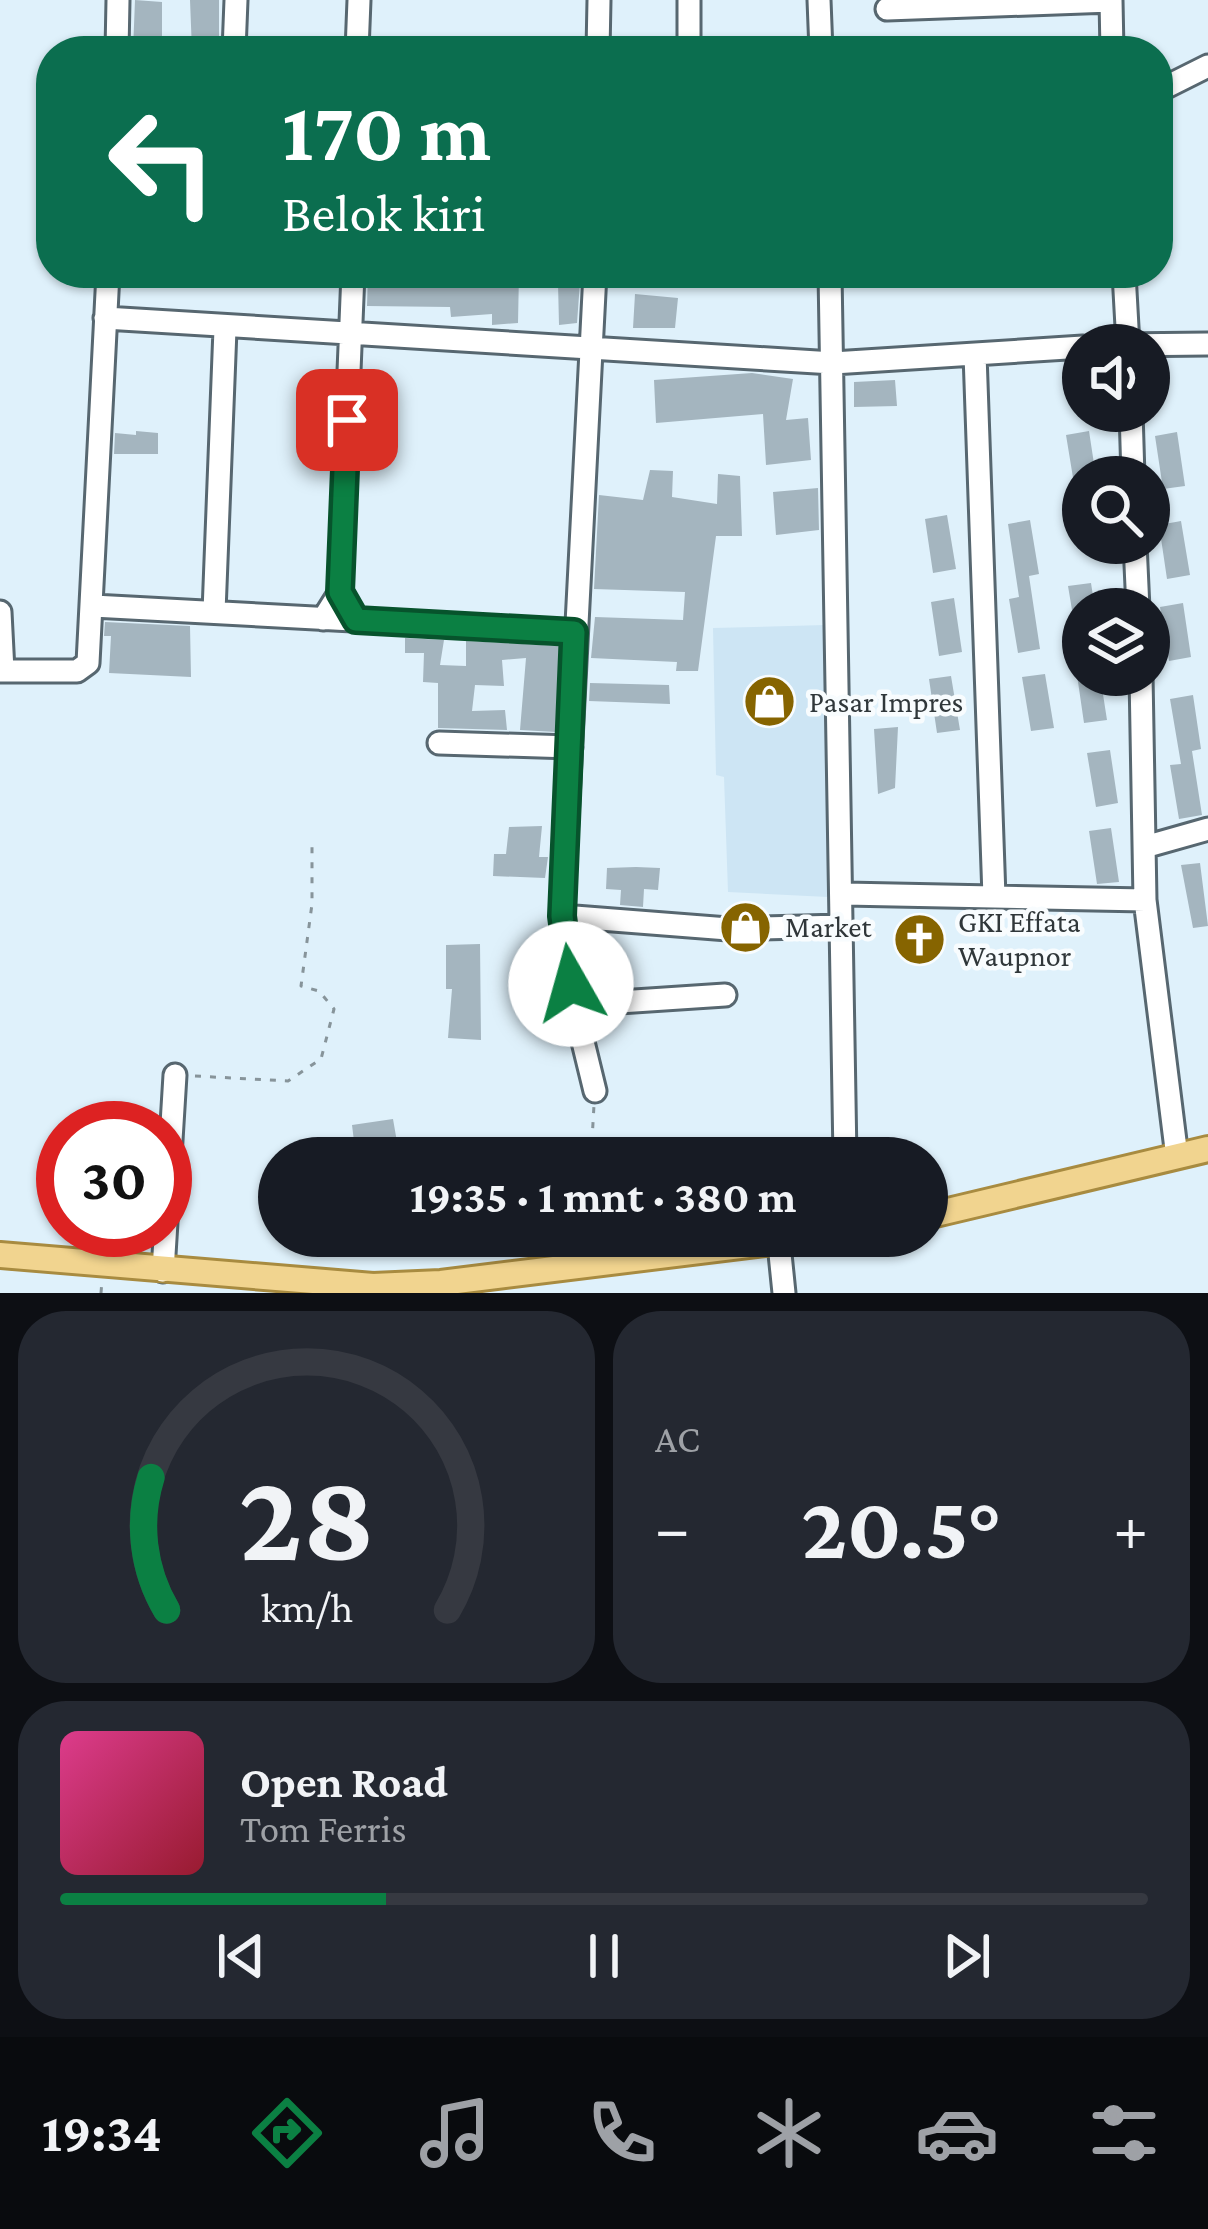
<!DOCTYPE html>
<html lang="id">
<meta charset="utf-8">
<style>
:root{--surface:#171b24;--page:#242831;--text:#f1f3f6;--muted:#9ea1a6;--line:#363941;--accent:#0b8043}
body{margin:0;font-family:"Crimson Pro",serif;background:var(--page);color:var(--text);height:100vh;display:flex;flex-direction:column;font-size:45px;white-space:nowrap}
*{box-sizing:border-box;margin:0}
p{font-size:39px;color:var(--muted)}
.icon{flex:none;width:66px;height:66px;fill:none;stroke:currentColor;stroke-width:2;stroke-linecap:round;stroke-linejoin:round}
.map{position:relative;height:1293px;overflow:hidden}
.drawer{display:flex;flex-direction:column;gap:18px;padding:18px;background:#0d0f14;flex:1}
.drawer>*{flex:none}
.hud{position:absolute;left:36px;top:36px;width:1137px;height:252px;border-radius:48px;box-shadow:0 3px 9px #0004;background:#0b6e4f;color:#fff;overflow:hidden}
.tools{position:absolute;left:1062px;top:324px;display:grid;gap:24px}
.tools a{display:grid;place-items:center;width:108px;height:108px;border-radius:50%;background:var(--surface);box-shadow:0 3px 9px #0004;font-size:60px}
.speed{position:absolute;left:36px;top:1101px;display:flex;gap:24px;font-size:60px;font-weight:700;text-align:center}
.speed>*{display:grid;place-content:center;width:156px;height:156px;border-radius:50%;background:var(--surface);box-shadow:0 3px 9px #0004;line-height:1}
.speed .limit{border:18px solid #d22;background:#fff;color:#111}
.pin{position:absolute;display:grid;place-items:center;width:102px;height:102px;color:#fff;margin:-51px;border-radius:24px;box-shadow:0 6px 18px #0006}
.me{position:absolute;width:132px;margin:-66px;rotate:353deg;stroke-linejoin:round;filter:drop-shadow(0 0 9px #0008)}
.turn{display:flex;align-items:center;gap:42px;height:252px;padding:0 48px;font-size:54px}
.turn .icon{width:156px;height:156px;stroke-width:2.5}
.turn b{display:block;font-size:84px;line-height:102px}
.big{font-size:90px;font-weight:700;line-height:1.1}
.drawer .widget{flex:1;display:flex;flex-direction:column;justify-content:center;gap:18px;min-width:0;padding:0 42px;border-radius:48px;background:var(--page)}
.drawer .dial{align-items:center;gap:0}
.dial svg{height:312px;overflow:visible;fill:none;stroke:var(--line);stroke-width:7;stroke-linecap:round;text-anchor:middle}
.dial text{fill:var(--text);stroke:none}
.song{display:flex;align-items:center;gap:36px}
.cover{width:144px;height:144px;border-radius:18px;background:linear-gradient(135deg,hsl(330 70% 55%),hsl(350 70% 35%))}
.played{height:12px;border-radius:6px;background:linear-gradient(90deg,var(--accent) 30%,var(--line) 30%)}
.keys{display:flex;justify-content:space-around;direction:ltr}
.heat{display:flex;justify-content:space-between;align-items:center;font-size:66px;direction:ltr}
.drawer .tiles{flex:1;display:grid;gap:18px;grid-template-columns:1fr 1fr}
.widget:last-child{grid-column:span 2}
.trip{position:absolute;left:258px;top:1137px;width:690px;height:120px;border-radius:60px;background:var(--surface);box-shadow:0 3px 9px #0004;font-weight:700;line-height:120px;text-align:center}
.tabs{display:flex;height:192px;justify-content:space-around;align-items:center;background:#090b0e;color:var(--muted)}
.tabs .icon{width:84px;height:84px}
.tabs .current{color:var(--accent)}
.tabs b{font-size:54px;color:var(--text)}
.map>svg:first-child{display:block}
</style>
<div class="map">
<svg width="1208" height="1293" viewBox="0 0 1208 1293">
<rect width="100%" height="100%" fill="#dff1fb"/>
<path fill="#cde5f4" d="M825,625L828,897L728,892L724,777L716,775L713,628Z"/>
<path fill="#a4b5bf" d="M135,0L162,2V51H133Z
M190,0H219V51H192Z
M368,273L478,274L477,285L498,283V273H519L518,323L492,325V314L451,317L450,307L367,306Z
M580,282L577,323L559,325L558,283Z
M635,294L678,298L675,328H633Z
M752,373L793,379L786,420L808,418L811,460L766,465L763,414L656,423L654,380Z
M895,380L897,406L854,407V382Z
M136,431L158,433V454H114L115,433L136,435Z
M1089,431L1096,477H1083V501L1077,502L1066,435Z
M1177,432L1185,486L1163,489L1155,436Z
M650,470L673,471L672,497L717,504L718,474L740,476L742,536H716L698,671H676L677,662L591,658L595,617L683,620L685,592L594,589L599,495L643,500Z
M818,488L819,530L776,535L773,492Z
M947,515L956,569L933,573L925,519Z
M1030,520L1039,574L1029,576L1040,649L1018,653L1009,599L1019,597L1008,524Z
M1181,521L1190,575L1167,579L1159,525Z
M1091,583L1095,609H1083V640H1077L1068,586Z
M954,598L962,652L939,656L931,602Z
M1183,603L1191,657L1169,661L1160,607Z
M105,622L190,626L191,677L109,673L111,636H104Z
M405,638L444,640L440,665L466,666V641L560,646L556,732L520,730L526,658L502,660L504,686L475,685L472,711L505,710L507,730L438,728V683L423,682L424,653H405Z
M1045,674L1054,728L1031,731L1022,677Z
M1077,675H1100L1107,720L1084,723Z
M951,676L960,730L937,733L929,679Z
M590,683L669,685L670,704L589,701Z
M1193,695L1201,749L1192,751L1202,815L1179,819L1170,765L1181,764L1170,699Z
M898,727L895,788L878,794L874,729Z
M1110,750L1118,803L1096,807L1087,753Z
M542,826L539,857H548L545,878L493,876L494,854H506L509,827Z
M1111,828L1119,882L1097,884L1089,831Z
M1200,863L1208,926L1193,928L1181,865Z
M636,867L660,868L658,890L644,889L643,907L620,905L621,890L606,889L607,868Z
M480,944L481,1040L448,1038L452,989H446V945Z
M393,1119L397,1142L355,1149L352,1125Z"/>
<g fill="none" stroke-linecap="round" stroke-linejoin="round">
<defs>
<path id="minor" d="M819,0L821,51
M1111,0L1112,51
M887,9L1111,1
M117,51L118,0
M234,51L236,0
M357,51L359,0
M598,51L599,0
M689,51V0
M1158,91L1208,66
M830,273L845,1158
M1124,273L1128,345
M105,318L833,363L1083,347
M1118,345L1208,344
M975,354L994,897
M1131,411L1133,477
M1135,543L1138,609
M93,606L574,632
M0,612L3,671
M214,612L225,329
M323,619L340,592L353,273
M0,671H77L88,663L108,273
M1141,675L1145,900L1177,1157
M439,743L571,747
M1148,846L1208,829
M845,894L1145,900
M562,916L728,929L842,926
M574,1005L725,995
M595,1091L574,1005L562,916L595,273
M779,1244L784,1293
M163,1271L175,1075"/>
<path id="major" d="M927,1216L1208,1149
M0,1255L373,1286L441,1283L821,1236"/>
</defs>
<use href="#minor" stroke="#576770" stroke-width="27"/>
<use href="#major" stroke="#a88b40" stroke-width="30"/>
<path stroke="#87949a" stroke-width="3" stroke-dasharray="6 9" stroke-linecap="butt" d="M195,1076L288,1081L321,1059L334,1009L319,991L301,986L312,904V847
M591,1158L594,1105
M101,1293L102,1280"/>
<use href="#minor" stroke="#fff" stroke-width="21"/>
<use href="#major" stroke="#f1d48f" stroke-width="24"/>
</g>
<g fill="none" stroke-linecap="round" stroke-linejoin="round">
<defs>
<path id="route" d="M347,420L340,592L356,620L574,632L562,916L571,984"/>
</defs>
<use href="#route" stroke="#07532c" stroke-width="30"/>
<use href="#route" stroke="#0b8043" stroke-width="21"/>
</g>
<defs>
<symbol id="shop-disc" viewBox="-11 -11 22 22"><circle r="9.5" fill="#866400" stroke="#f8fcfe"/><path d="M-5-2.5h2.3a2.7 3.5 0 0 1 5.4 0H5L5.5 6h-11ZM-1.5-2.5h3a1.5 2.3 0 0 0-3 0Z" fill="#fff"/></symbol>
<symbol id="church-disc" viewBox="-11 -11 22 22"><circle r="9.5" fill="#866400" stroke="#f8fcfe"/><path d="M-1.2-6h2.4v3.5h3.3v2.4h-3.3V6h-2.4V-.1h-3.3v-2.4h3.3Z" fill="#fff"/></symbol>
</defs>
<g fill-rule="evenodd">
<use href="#shop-disc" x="740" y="672" width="59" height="59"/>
<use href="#shop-disc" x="716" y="898" width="59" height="59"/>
<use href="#church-disc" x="890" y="910" width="59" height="59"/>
</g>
<g text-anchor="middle" stroke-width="9" stroke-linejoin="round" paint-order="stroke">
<g font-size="30" fill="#30373a" stroke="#f8fcfe" text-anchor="start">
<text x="809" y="712">Pasar Impres</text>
<text x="958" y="932">GKI Effata<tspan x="958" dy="34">Waupnor</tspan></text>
<text x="785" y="937">Market</text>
</g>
</g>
</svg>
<div class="tools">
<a><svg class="icon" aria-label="sound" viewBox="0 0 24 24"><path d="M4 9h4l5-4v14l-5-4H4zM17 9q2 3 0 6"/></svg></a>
<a><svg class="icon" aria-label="search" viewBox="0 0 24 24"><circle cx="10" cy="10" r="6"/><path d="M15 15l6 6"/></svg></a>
<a><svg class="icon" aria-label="layers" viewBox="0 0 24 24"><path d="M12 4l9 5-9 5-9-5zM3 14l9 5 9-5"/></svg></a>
</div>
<div class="speed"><div class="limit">30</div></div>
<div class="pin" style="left:347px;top:420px;background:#d93025"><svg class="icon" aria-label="arrive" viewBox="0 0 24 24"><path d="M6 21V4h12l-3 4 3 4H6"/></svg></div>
<svg class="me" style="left:571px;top:984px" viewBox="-20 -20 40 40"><circle r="19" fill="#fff"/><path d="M0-13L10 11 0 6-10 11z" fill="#0b8043"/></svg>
<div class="trip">19:35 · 1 mnt · 380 m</div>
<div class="hud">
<div class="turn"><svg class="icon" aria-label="left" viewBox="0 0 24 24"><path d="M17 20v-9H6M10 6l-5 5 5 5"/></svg><div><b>170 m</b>Belok kiri</div></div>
</div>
</div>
<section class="drawer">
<div class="tiles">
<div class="widget dial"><svg viewBox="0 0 100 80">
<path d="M14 69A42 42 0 1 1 86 69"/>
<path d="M14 69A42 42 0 0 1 10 35" stroke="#0b8043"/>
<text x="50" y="56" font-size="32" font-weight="700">28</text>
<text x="50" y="72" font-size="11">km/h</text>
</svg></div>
<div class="widget"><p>AC</p>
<div class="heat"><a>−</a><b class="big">20.5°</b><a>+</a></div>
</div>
<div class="widget">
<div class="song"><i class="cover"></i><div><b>Open Road</b><p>Tom Ferris</p></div></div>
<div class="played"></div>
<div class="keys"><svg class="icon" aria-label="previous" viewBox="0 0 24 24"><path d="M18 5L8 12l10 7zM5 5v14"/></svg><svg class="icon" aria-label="pause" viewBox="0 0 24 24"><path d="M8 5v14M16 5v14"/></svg><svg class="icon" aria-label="next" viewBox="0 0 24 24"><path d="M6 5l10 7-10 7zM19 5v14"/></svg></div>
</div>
</div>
</section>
<nav class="tabs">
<b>19:34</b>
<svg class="icon current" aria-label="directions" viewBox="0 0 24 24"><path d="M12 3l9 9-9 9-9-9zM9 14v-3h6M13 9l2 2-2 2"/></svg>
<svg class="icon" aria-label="music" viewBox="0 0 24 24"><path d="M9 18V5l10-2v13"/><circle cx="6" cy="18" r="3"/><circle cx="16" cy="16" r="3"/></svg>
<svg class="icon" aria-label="phone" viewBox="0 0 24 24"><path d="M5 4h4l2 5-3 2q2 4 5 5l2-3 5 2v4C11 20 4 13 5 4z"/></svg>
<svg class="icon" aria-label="climate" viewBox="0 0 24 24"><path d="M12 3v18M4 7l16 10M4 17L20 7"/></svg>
<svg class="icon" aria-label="car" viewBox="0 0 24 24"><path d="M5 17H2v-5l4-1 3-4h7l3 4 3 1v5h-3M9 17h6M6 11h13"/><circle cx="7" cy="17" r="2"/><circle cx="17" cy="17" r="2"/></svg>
<svg class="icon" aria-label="filters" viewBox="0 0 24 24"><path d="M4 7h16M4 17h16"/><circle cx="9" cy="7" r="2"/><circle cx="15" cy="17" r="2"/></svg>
</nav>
